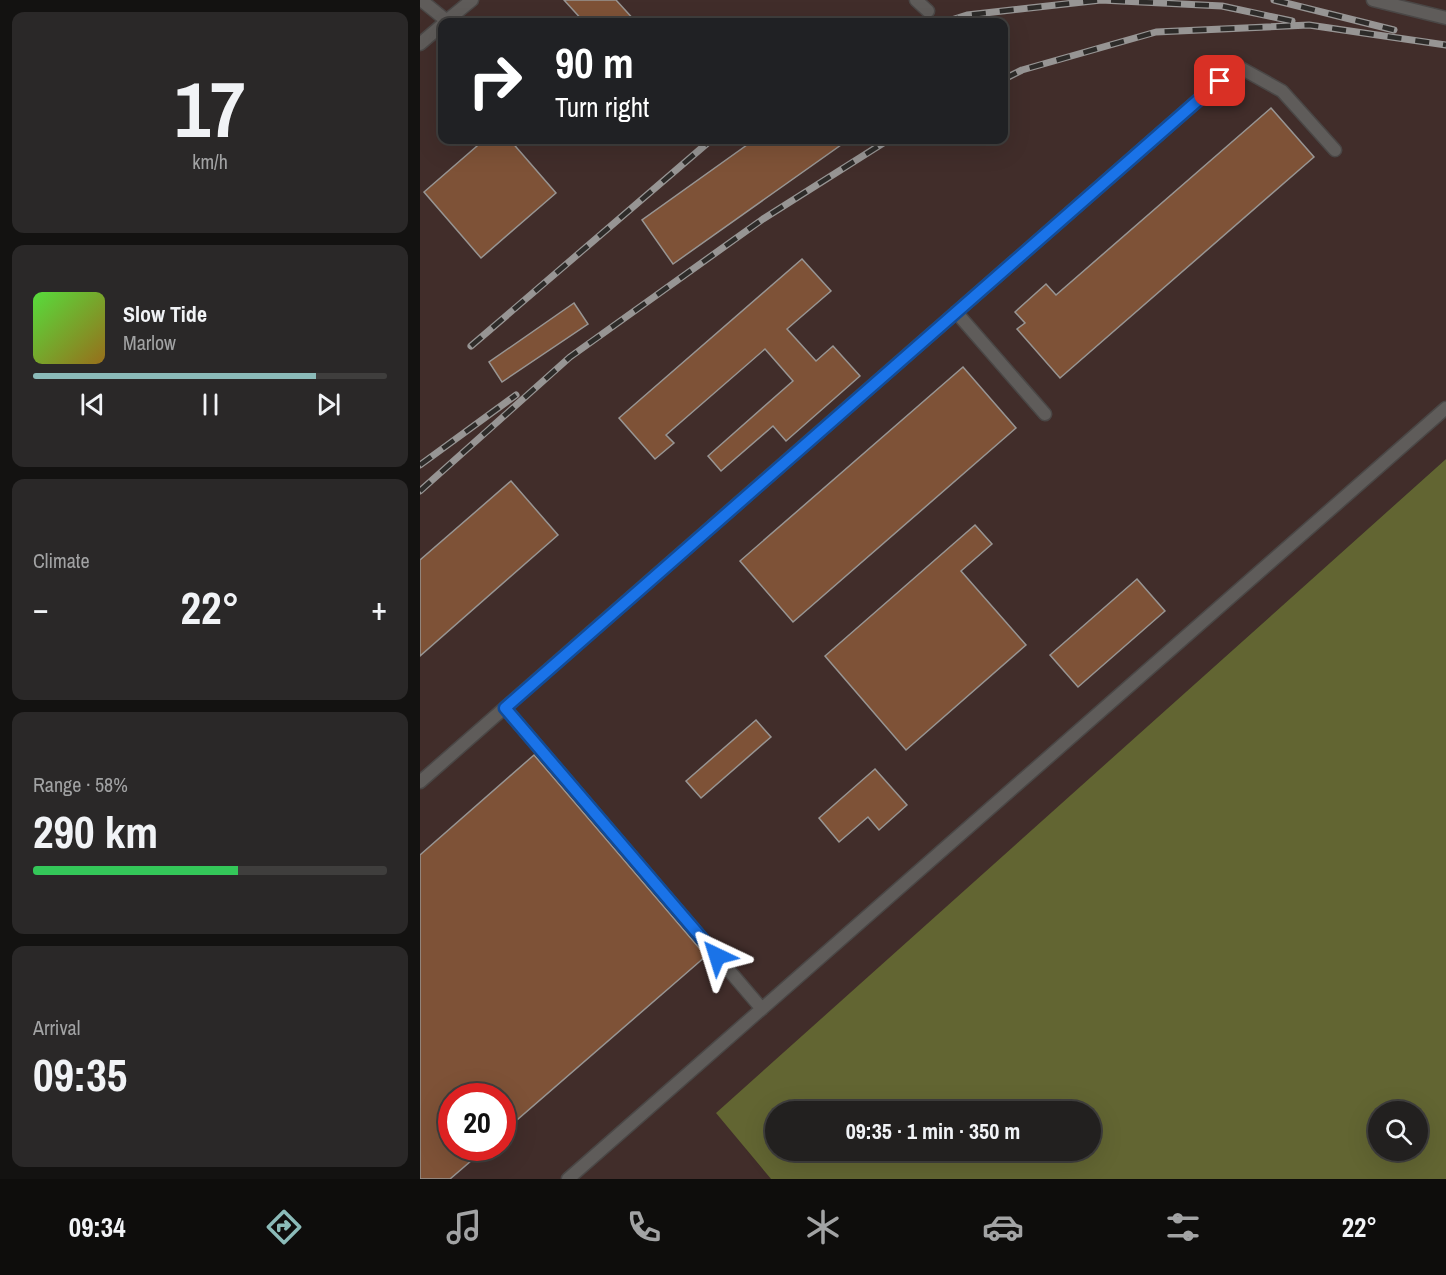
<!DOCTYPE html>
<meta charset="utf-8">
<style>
:root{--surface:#22201f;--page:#2a2828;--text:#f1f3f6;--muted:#a2a3a4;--line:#3f3e3d;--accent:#8bbbb9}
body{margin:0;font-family:"Archivo Narrow",sans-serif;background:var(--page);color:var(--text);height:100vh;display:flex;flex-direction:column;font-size:22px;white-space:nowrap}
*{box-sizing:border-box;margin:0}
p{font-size:20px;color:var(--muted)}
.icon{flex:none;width:33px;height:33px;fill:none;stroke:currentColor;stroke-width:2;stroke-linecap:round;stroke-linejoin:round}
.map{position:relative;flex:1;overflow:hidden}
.sheet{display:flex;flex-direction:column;gap:12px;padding:12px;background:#131211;width:420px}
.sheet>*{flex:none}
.top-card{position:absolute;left:18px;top:18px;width:570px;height:126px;border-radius:12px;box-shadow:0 6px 24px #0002,0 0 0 2px var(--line);background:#202124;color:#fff;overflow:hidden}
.fabs{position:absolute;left:948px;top:1101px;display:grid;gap:12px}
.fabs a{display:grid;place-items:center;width:60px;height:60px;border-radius:50%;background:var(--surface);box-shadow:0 6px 24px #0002,0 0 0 2px var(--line);font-size:30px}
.speed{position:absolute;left:18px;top:1083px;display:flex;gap:12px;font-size:30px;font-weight:700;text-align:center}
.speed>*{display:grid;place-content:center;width:78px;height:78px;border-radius:50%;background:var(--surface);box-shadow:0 6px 24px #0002,0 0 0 2px var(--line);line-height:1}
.speed .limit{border:9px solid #d22;background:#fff;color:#111}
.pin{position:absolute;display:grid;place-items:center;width:51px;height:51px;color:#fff;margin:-26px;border-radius:12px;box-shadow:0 3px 9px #0006}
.me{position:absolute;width:66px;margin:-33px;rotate:319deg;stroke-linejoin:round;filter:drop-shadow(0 0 4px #0008)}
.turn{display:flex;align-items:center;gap:21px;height:126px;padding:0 18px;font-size:27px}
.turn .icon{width:78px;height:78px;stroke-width:2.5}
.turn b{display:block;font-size:42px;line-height:51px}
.big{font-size:45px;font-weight:700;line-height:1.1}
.sheet .tile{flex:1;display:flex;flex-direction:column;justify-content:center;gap:9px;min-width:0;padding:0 21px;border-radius:12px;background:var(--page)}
.sheet .dial{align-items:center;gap:0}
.dial b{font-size:78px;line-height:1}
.song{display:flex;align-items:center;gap:18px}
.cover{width:72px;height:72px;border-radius:9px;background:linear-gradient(135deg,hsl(110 70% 55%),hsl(40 70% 35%))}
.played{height:6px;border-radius:3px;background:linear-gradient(90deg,var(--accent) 80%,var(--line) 80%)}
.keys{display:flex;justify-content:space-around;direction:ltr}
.heat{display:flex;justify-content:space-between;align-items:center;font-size:33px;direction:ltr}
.charge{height:9px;border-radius:4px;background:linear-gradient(90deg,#34c759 58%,var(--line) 0)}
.trip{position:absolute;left:345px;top:1101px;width:336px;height:60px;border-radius:30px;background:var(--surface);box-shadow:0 6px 24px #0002,0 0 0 2px var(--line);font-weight:700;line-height:60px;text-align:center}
.menu{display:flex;height:96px;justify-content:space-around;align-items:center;background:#0e0d0c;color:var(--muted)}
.menu .icon{width:42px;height:42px}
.menu .current{color:var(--accent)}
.menu b{font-size:27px;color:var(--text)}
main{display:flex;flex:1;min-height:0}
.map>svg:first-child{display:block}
</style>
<main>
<section class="sheet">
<div class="tile dial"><b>17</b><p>km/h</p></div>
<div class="tile">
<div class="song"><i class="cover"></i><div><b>Slow Tide</b><p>Marlow</p></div></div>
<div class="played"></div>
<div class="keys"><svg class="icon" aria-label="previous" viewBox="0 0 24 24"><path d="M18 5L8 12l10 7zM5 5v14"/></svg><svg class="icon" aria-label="pause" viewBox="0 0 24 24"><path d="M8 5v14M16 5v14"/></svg><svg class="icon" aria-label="next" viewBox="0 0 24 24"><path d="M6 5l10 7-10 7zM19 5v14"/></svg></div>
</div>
<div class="tile"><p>Climate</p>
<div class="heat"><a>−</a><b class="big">22°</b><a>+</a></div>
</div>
<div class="tile"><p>Range · 58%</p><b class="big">290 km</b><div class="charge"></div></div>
<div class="tile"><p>Arrival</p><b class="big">09:35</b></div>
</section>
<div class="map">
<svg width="1026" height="1179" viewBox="0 0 1026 1179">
<rect width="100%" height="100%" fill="#2d2b29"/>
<path fill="#412d2a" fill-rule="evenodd" d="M0,0H1026V459L297,1113L351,1179H0ZM22,22H584V140H22ZM32,1096H82V1148H32Z"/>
<path fill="#626532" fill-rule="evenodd" d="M1026,459V1179H351L296,1113ZM356,1112H670V1150H356ZM958,1112H998V1150H958Z"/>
<path fill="#7e5237" stroke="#989593" stroke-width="1.5" d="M144,0H196L216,22H164Z
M851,108L894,157L640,378L597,329L605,323L595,312L626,284L636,295Z
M64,140H90L136,193L61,258L4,192Z
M334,140H428L253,264L222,220Z
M382,259L411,291L367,329L396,361L413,346L440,376L366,441L353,426L301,471L288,456L373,381L345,349L246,435L254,443L235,459L199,418Z
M154,303L168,324L82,382L69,362Z
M543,367L596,428L373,622L320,561Z
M91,481L138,535L0,656V560Z
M555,525L572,544L541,571L606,645L486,750L405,656Z
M717,579L745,611L658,687L630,655Z
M336,720L351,737L281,798L266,781Z
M114,755L286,956L82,1133V1096H32V1148H66L30,1179H0V855Z
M455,769L487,805L459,830L448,817L419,842L399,818Z"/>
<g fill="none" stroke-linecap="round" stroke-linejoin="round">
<defs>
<path id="service" d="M1,0L27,21
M496,0L508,11
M953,0L1026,18
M25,22L52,0
M0,44L22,25
M536,312L625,414
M85,708L342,1009
M0,782L817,66L862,91L915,150
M148,1179L1026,408"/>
</defs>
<use href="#service" stroke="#4a4746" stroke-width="15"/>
<use href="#service" stroke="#5f5c5a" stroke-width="12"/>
<defs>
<path id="rail" d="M854,0L974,30
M525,22L547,15L681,0L802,6L872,21
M584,79L602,70L736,32L889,25L1026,45
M51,346L291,140
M0,465L96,395
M0,491L150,357L343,219L468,140"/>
</defs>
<use href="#rail" stroke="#979594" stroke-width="7"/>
<use href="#rail" stroke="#2d2b29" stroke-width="4.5" stroke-dasharray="14" stroke-linecap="butt"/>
</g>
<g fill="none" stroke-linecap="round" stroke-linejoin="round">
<defs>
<path id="route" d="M297,956L85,708L800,81"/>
</defs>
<use href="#route" stroke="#114b97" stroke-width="15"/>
<use href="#route" stroke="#1a73e8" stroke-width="10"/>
</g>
</svg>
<div class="fabs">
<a><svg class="icon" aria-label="search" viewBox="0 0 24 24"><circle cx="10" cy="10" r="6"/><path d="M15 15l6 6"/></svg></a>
</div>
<div class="speed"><div class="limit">20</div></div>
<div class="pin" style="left:800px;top:81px;background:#d93025"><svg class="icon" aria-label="arrive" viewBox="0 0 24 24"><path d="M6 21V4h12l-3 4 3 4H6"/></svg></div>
<svg class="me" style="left:297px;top:956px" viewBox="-20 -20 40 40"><path d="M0-17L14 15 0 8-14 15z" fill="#1a73e8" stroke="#fff" stroke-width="4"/></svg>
<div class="trip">09:35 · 1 min · 350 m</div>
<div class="top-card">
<div class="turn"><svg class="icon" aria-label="right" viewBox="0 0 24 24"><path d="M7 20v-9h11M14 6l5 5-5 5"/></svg><div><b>90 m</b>Turn right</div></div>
</div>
</div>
</main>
<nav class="menu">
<b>09:34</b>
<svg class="icon current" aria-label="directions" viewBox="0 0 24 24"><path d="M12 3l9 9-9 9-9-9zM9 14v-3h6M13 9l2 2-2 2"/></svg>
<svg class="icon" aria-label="music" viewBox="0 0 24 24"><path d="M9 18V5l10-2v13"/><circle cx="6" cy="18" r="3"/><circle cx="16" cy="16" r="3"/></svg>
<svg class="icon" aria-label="phone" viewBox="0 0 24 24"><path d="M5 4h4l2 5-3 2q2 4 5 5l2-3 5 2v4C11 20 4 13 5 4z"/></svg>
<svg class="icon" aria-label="climate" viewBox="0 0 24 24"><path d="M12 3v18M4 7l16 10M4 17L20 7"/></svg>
<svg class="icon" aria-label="car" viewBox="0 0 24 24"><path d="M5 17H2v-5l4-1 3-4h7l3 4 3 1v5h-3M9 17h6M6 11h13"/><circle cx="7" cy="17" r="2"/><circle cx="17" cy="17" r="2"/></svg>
<svg class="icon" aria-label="filters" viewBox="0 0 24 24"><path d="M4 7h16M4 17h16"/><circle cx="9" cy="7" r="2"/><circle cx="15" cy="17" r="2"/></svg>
<b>22°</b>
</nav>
